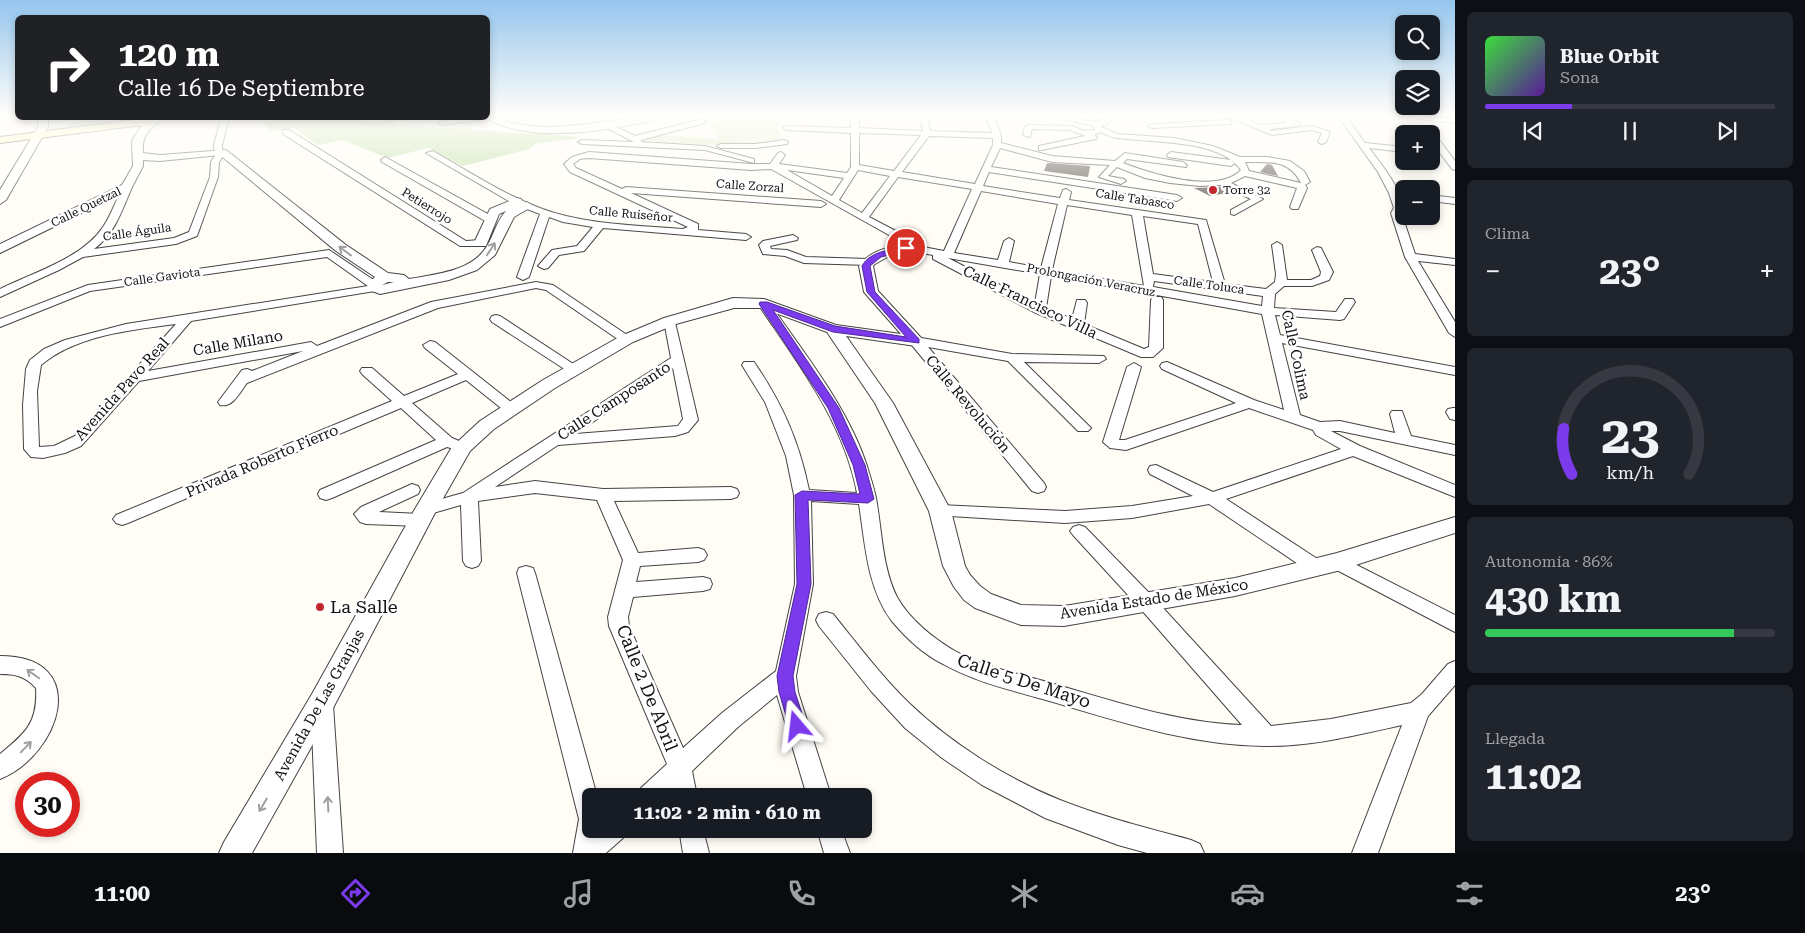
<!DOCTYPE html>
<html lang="es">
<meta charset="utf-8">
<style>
:root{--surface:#171b24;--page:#20242c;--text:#f1f3f6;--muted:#9ea1a6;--line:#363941;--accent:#7c3aed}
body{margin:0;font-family:"Roboto Serif",serif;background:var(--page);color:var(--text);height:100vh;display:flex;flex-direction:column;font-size:19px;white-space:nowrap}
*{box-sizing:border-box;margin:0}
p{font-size:16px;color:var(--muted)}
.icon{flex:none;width:28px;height:28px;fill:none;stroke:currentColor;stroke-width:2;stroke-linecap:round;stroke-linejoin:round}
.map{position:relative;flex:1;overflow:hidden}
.panel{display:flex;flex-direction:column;gap:12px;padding:12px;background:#0d0f14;width:350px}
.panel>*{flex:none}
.guide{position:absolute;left:15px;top:15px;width:475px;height:105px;border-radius:8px;box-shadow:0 2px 8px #0003;background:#202124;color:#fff;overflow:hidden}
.tools{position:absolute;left:1395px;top:15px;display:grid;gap:10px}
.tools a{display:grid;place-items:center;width:45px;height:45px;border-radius:8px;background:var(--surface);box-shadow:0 2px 8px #0003;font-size:25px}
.speed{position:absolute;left:15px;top:772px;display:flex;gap:10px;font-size:25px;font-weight:700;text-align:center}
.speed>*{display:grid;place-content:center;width:65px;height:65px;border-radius:50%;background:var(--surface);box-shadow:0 2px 8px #0003;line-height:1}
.speed .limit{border:8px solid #d22;background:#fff;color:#111}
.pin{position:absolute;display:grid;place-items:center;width:42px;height:42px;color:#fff;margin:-21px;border:2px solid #fff;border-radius:50%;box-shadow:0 1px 5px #0007}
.me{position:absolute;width:55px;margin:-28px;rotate:343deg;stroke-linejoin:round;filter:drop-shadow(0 0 4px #0008)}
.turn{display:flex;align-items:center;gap:18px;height:105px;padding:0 20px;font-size:22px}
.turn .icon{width:65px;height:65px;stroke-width:2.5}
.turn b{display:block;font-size:35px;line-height:42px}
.big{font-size:38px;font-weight:700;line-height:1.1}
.panel .card{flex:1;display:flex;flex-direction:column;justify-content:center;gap:8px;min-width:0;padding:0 18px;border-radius:8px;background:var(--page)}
.panel .dial{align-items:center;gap:0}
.dial svg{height:130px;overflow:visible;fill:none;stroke:var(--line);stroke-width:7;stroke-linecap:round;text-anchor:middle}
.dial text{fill:var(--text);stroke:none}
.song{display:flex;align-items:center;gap:15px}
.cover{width:60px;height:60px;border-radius:8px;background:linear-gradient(135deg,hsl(120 70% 55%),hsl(270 70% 35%))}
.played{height:5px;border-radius:2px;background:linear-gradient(90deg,var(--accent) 30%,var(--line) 30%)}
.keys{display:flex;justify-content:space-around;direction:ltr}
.heat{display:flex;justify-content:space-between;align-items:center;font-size:28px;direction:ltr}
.charge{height:8px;border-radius:4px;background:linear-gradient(90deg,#34c759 86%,var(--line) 0)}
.trip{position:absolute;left:582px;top:788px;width:290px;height:50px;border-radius:8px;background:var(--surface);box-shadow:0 2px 8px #0003;font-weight:700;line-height:50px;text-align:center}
.tabs{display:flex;height:80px;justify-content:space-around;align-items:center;background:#090b0e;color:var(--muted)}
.tabs .icon{width:35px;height:35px}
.tabs .current{color:var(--accent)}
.tabs b{font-size:22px;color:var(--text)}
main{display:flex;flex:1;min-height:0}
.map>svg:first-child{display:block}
</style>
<main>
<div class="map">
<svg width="1455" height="853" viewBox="0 0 1455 853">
<rect width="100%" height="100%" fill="#fffdf5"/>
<path fill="#d5ebbd" d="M733,116L775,117C779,125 783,135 776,143L724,146L640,140L663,135L718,139L719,137L709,123Z
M122,118H149L147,122L41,134L44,127Z"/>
<path fill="#b9dc9c" d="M261,118H357L377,123L385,119L396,121L393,124L533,134L537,130L551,131L549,134L578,137L576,139L537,143L529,149L463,166L428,148L388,158L342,140L318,145L294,128L271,132Z"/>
<path fill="#e6f2cf" d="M764,131L778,138L744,145L730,138Z"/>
<path fill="#5a524d" d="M1047,163L1090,166V167L1088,177L1044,171Z
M1267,164L1272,165L1278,176L1260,172Z
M1220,187L1232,192L1210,196L1194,188Z"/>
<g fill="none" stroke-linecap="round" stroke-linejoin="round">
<defs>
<path id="minor" d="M851,116H859V128L923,131L919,116H927L930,131L992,133L986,116H994L1001,136V143L1052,156L1115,161L1125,153L1183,162L1187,165L1186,167L1127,159L1123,163C1152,174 1217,195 1241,170C1220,139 1152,143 1118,138C1112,138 1106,134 1100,132L1094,135L1097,137L1096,139L1042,150H1039V146L1085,136L1070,130L1032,129L1030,137L1023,135L1025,127L1029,125L1072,126L1084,131L1095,130L1093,126L1053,116C1067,116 1080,121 1094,121C1101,121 1109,116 1118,116L1101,127L1118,134L1174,138L1213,146L1240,157H1267L1290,161L1304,171L1310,182L1305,185L1307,188L1298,209H1292L1290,207L1297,188L1245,176L1231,183L1263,199L1234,215L1231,214V210L1251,199L1220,185L1200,186L1170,183L1145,178L1117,167L1108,176L1124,179L1126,181L1121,184L1099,177L1110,165L1052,162L1000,148L991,167L1177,195L1182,198L1177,201L989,172L983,186L1060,198L1063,190L1066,189L1071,192L1069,200L1206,220L1225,284L1266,289L1275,282L1276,274L1272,245L1277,242L1282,245L1287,280H1311L1320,276L1321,272L1312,250L1317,247L1321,248L1333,272L1329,280L1312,286H1284L1275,294L1274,308L1336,312L1345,299H1353L1355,302L1344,319L1340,320L1275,315L1280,335L1455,367V375L1282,343L1300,415L1320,422L1340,421L1395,433L1390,414L1392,411H1402L1411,436L1455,445V455L1340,431H1331L1360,446L1455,485V497L1353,456L1226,499L1322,562L1325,567L1322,572L1316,574L1310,572L1209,504L1132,518L1065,523L934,515L931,511L934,507L940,505L1065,511L1132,506L1193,496L1150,474L1148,470L1150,466L1156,465L1213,492L1341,449L1316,435L1313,430L1249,408L1126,450L1110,448L1103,442L1127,367L1134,363L1141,367L1119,440H1125L1236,403L1162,369L1160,366L1162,363L1167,362L1254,400L1284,410L1262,314L1051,276L1046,308L1072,319L1077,300H1085L1087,303L1084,324L1144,349L1149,347L1151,300L1153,297H1161L1163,300V348L1153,357H1141L1036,313L933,259V255L910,251L905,244L771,169L751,170L589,158L580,159L573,164L576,168L622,189L626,187L821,201L826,204L821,207L631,193L698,224V230L746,234L751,237L746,240L603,228L584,251L559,255L548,268L544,269L538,266L552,250L577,246L593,227L563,222L549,217L529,277L523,280L517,277L540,214L514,204L426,153L433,151C475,175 519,205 566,216C604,225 645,226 683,229L688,227L570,172L564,164L572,157L589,152L751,164H770L778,153L781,152L785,155L779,164L847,173L851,167V133L787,130L783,128L787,126L851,128ZM859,133L921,135L894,171L859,165ZM929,136L993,138V145L975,184L902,172ZM1245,162C1269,162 1289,159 1301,183L1249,171ZM787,170L844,178L832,196ZM858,170L890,176L862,213L839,200ZM898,177L972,189L944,251L918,246L913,240L869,217ZM981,191L1058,204L1041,268L1009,262L1014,241L1009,238L1004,241L998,260L954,253ZM1067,205L1132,215L1144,286L1052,270ZM1143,216L1198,224L1213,282L1153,274ZM948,258L1040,274L1035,303ZM1154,281L1263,296L1262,306L1153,287Z
M1226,116H1237L1260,125L1288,123L1277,116H1287L1301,124L1297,126L1269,129L1271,131L1312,126L1330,132L1326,142L1322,144L1318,142L1322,133L1312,130L1272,135Z
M1338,116H1346L1365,143L1404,147V152L1369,148C1384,168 1404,191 1404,216L1402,215L1415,254L1455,259V265L1418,261L1455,322V337L1449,333L1405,257L1391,213L1394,208L1389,193L1378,172Z
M1416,116L1455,119V123L1419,119Z
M101,118H109L104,121H101Z
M221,118H229L222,145L223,156L219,162L218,177L197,236L176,244L83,257L59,270L0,297V289C32,273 83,258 103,227C112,214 116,199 124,185H130L132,187C122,210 115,234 94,249L174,238L189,232L210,177L211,162L215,156L214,145Z
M466,118H483L479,120L442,125L438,123L442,121Z
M702,119L706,121L705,123L641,140V142L705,146L754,159V163L705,150L582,144L578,142L582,140L634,142L607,128V124H610L635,136Z
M1228,120H1231V124L1152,128L1148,126L1152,124Z
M283,130H289L466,241L481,240L486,243L481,246H460L283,134Z
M1431,133H1434L1455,161V170L1452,169L1431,141V134H1428Z
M784,140L788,142L787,144L756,148H721L717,146L721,144H756Z
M1171,152L1231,160L1235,163L1231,166L1168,157L1167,155Z
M385,157L495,218L496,220L495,222H487L382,162L381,160Z
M1431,195L1455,198V204L1431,201Z
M793,235L798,238L797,240L770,246L771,249L787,250L806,257L868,259L874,262L868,265L804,263L785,256L763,254L759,245L763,241Z
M329,250L378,283L383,288L381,290L191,321L148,371L311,342L317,346L431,302L536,282L553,285L633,339L627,343L622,342L546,290L536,288L438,308L247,383C240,392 233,408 220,405L218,402L242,370L247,369L252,371L303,351L139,381L81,446L65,453L43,458L31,457L24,449L23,405L26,369L30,360L44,349L65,340L126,324L368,286L327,257L90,291L0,327V319L88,285ZM176,324L75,436L54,446L39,447L37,391L41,365C77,335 131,330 176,324Z
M764,300L768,301C803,352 848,407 867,466C870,476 874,488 876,498C882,530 882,567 897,597C909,619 934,639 955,651C984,667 1016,673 1047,682C1111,700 1176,723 1242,725L1139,607L1073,535L1070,531L1073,527L1079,525L1085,527L1153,597L1271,726L1331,719L1411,703L1422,694L1448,664L1455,661V685L1428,716L1378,853H1352L1402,725C1357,735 1311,747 1264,746C1188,745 1118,721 1046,700C1011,690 975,682 943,664C923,654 905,637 891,620C867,587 865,543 859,504L811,501L813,584L796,676L798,692L831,796H807L777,695L738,727L692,771L697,796H673L672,790L666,796H637L641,788L667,764L609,626L608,617L623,560L597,500L535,493L478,501L481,561L478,566L472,568L466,566L463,561L461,505L426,515L420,513L418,509L420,505L463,493L671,358L664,321L670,317L674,318L698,420L688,432L675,436L558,445L495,487L535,481L603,489L731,487L737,489L739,493L737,497L731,499L614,501L638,553L698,548L704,550L707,555L704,560L698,562L640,566L636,582L703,577L710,579L712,584L710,589L703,591L633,597L628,617L629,626L683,748L722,713L776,671L795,584L794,495L786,456L765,402L742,365L744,362H754C782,403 799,441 809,490L857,493C844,422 797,362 758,304ZM673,368L683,419L678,426L575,434Z
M496,315L500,316L581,369L579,372H569L492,322L490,319L492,316Z
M916,337L1012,354L1104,356L1106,359L1099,363L1024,362L1088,425L1091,428L1088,431H1078L1008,361L928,347L1044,483L1046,487L1044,491L1038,493L1032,491L911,344L910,341Z
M430,341L435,342L516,406L518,409L516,412H506L466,380L412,403L452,438L459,441L462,444L459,447L454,449L447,447L332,498L326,500L320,498L318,494L320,490L436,440L401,408L128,523L122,525L116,523L113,519L116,515L392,401L362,374L360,371L362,368H372L404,396L458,374L425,348L423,345Z
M1453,408H1455V420L1450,419L1446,412L1448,409Z
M412,484L418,486L420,490L418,494L379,512L420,514L426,516L429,520L426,524L420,526L366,524L360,522L354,514L361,507Z
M1337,555L1455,615V632L1331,567L1328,562L1331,557Z
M526,566L533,568L535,573L597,796H591V829H626L623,838L606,853H573L579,819L517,573L519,568Z
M826,612L833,614C858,645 882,677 910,704C952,744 1006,778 1060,800C1103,817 1147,828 1191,840L1200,844L1204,853H1147L1118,845L1045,818L982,785L942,758L905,728L871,691L819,626L816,620L819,614Z
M0,656C93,656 60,755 0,779V754C26,733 38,722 36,688C25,676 15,674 0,674Z
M322,695L330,698L333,705L343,853H317L311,705L314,698Z
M679,829H703L709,853H683Z
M817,829H841L850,853H824Z"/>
<path id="tertiary" d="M488,116C497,116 501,120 509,122C522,125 535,127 548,127C587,127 626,116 665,116L660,119C608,130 534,145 486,118Z
M39,118H48V127L6,200L0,204V190L38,127Z
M152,118H162C149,132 142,132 143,153L160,155L226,150L346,245L388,273L404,275L409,279C435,274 472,272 487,246C494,235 496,222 506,211L499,214L486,246H476L474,243L490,209L517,198L521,199L523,202L522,204L527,202L533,206L514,217L495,255L477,270L449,280L380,294L372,291L367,285L375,277L336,251L220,155L160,161L143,160V166L131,189L0,253V244L122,185L133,166L132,141L140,128ZM388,282H394L382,285Z
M901,245H914L921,249L914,253L891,255L875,264L873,266L878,291L924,341L922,344L916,346L846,336L893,403L951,511L965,566L970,575L980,586L991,594L1021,605L1064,606L1235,578L1337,553L1455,517V533L1337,571L1235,596L1064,626L1021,625L975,608L964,600L954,587L943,566L929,511L875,403L827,332L762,308H734L676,324L633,342L555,388L494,429L470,451L437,509L332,710L252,853H219L224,842L312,694L415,509L452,447L480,421L543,380L621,336L664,318L733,298L764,299L836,325L901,334L864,292L859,266C869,252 884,248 901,245Z"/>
<path id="secondary" d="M134,120H151L156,123L151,126H134L0,143V137Z"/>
</defs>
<use href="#minor" stroke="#444" stroke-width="2"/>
<use href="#tertiary" stroke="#444" stroke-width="2"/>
<use href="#secondary" stroke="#333" stroke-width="2"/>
<use href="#minor" fill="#fff" fill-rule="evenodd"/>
<use href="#tertiary" fill="#fff" fill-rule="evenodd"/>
<use href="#secondary" fill="#fff6b0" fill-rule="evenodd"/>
</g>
<defs><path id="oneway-shaft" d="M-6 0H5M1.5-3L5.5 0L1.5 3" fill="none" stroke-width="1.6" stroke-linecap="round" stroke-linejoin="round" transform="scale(1.25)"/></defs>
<g stroke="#a0a0a0">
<use href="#oneway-shaft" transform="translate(491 249) rotate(-57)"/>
<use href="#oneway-shaft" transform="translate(345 251) rotate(-143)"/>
<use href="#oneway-shaft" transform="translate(33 674) rotate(-145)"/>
<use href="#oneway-shaft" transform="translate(26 747) rotate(-46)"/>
<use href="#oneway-shaft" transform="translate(328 804) rotate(-93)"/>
<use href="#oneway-shaft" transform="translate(263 805) rotate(120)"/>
</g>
<linearGradient id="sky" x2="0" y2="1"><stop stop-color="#95c6ee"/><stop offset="0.49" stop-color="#fffefa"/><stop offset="1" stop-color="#fffefa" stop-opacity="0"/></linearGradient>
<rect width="1455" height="235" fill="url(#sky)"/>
<path fill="#7c3aed" stroke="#51269a" d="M906,246L909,247V250L881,257L870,266L875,292L919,339V343L833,332L773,310L839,408L865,465L874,499L868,503L808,500L811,584L793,676L795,692L806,726L803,732L797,734L791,732L789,726L779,692L777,676L797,584L795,495L802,491L860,494L853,465L828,408L759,304L760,302H767L835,326L906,337L867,292L862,266C870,251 891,250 906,246Z"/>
<g fill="#c4262e" stroke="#fff" stroke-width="2">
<circle cx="1213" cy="190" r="5"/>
<circle cx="320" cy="607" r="5"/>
</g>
<g text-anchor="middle" stroke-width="5" stroke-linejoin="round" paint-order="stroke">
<g font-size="12" fill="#111" stroke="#fff">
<text transform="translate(750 186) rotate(4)" y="4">Calle Zorzal</text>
<text transform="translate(1135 199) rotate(9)" y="4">Calle Tabasco</text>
<text transform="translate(427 206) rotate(32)" y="4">Petierrojo</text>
<text transform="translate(86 207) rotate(-26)" y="4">Calle Quetzal</text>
<text transform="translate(631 214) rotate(5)" y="4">Calle Ruiseñor</text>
<text transform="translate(137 232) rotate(-8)" y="4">Calle Águila</text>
<text transform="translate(162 277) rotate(-8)" y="4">Calle Gaviota</text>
<text transform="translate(1091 280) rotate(11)" y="4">Prolongación Veracruz</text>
<text transform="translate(1209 285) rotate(8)" y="4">Calle Toluca</text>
</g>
<g font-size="12" fill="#111" stroke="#fff" text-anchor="start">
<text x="1223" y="194">Torre 32</text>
</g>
<g font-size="15" fill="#111" stroke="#fff">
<text transform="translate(1030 302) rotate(26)" y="5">Calle Francisco Villa</text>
<text transform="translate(238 343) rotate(-10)" y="5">Calle Milano</text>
<text transform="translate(1296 355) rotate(78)" y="5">Calle Colima</text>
<text transform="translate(122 389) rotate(-48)" y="5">Avenida Pavo Real</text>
<text transform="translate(614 401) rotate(-33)" y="5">Calle Camposanto</text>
<text transform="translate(968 404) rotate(50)" y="5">Calle Revolución</text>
<text transform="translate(262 461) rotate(-23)" y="5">Privada Roberto Fierro</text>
<text transform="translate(1154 599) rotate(-9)" y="5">Avenida Estado de México</text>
<text transform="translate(319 705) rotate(-61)" y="5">Avenida De Las Granjas</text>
</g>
<g font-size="18" fill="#111" stroke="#fff" text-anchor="start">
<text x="330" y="613">La Salle</text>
</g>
<g font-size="18" fill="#111" stroke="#fff">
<text transform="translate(1024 681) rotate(18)" y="6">Calle 5 De Mayo</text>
<text transform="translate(647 688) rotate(68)" y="6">Calle 2 De Abril</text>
</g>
</g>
</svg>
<div class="tools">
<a><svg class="icon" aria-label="search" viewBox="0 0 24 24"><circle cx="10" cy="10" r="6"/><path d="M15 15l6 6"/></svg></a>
<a><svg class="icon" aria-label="layers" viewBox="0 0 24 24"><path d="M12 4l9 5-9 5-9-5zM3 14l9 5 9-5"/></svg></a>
<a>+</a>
<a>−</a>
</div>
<div class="speed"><div class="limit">30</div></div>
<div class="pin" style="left:906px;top:248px;background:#d93025"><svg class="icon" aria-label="arrive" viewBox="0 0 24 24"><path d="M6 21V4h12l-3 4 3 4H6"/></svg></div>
<svg class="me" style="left:797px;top:726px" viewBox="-20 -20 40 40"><path d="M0-17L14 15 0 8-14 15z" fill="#7c3aed" stroke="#fff" stroke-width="4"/></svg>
<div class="trip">11:02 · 2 min · 610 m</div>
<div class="guide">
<div class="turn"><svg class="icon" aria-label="right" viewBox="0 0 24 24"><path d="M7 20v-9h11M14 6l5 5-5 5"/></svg><div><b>120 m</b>Calle 16 De Septiembre</div></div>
</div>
</div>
<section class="panel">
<div class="card">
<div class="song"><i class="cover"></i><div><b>Blue Orbit</b><p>Sona</p></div></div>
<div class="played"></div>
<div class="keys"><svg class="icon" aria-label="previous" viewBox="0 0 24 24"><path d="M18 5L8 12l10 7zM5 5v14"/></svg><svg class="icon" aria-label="pause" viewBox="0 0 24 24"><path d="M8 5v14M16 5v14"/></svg><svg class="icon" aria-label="next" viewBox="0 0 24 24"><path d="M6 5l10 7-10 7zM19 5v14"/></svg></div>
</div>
<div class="card"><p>Clima</p>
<div class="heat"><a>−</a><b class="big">23°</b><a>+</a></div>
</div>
<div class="card dial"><svg viewBox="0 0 100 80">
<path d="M14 69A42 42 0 1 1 86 69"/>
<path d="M14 69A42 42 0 0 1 9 41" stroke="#7c3aed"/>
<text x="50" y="56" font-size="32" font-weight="700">23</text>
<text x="50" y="72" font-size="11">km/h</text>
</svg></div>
<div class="card"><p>Autonomía · 86%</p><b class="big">430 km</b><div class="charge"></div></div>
<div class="card"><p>Llegada</p><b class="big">11:02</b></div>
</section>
</main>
<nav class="tabs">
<b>11:00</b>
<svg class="icon current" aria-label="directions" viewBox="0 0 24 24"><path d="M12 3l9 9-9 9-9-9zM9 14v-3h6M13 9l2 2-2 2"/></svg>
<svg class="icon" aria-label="music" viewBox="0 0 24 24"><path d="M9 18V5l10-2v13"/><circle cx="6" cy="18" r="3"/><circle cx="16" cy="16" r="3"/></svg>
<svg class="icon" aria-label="phone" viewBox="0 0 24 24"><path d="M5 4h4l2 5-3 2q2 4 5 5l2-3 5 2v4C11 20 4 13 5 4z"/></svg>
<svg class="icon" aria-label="climate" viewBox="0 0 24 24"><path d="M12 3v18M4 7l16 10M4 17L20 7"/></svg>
<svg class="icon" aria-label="car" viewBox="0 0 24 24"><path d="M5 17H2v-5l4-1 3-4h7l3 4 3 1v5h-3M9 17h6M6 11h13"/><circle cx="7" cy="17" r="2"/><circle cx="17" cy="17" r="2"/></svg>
<svg class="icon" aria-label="filters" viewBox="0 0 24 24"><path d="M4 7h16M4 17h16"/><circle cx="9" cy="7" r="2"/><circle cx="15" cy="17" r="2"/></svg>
<b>23°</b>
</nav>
